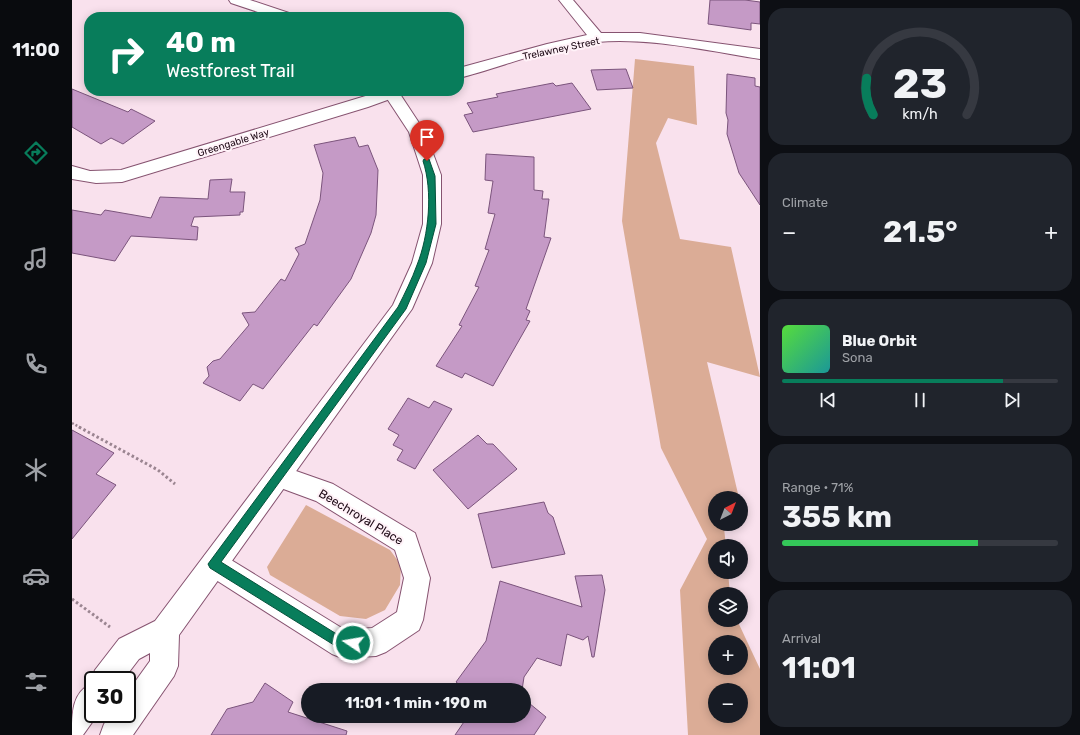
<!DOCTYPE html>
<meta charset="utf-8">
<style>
:root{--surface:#171b24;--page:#20242c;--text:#f1f3f6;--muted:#9ea1a6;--line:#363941;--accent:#087d5b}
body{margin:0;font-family:Rubik,sans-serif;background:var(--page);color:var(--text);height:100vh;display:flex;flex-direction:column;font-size:15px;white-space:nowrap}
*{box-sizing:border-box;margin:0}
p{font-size:13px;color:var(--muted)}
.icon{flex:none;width:22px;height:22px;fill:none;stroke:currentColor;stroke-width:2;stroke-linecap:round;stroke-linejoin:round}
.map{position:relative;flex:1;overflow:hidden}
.drawer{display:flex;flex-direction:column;gap:8px;padding:8px;background:#0d0f14;width:320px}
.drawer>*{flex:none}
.hud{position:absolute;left:12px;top:12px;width:380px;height:84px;border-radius:16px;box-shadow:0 2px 10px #0003;background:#087d5b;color:#fff;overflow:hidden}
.needle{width:26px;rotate:42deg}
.tools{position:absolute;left:636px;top:491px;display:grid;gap:8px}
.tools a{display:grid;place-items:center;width:40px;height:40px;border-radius:50%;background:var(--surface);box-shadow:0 2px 10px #0003;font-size:20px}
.speed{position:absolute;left:12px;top:671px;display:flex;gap:8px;font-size:20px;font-weight:700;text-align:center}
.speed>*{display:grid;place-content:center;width:52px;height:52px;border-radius:50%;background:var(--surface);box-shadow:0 2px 10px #0003;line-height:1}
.speed .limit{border:2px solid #111;border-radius:6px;background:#fff;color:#111}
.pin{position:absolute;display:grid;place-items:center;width:34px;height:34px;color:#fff;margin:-41px -17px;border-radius:50% 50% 50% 0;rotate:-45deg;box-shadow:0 0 4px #0007}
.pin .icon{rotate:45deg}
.me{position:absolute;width:44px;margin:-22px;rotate:282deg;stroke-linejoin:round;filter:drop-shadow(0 0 3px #0008)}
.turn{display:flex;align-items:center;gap:14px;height:84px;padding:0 16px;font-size:18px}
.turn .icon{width:52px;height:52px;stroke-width:2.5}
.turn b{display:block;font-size:28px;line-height:34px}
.big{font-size:30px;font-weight:700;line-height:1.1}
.drawer .tile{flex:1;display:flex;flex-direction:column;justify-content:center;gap:6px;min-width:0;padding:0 14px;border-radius:16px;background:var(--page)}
.drawer .dial{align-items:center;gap:0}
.dial svg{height:104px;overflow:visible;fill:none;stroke:var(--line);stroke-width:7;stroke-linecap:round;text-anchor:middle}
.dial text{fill:var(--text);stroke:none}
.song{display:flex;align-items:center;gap:12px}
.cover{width:48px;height:48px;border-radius:6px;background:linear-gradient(135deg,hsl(110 70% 55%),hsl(180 70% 35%))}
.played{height:4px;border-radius:2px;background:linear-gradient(90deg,var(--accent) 80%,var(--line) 80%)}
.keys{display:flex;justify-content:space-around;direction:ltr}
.heat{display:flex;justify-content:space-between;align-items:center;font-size:22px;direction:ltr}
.charge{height:6px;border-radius:3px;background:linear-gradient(90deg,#34c759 71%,var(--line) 0)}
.trip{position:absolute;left:229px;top:683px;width:230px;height:40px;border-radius:20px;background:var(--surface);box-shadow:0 2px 10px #0003;font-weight:700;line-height:40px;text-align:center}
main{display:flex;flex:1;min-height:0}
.dock{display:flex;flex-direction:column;width:72px;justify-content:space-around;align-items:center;background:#090b0e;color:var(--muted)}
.dock .icon{width:28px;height:28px}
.dock .selected{color:var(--accent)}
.dock b{font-size:18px;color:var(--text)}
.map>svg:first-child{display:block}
</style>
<main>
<nav class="dock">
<b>11:00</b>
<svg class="icon selected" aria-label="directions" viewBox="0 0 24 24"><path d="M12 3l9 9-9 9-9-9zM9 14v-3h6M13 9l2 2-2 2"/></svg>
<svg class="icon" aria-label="music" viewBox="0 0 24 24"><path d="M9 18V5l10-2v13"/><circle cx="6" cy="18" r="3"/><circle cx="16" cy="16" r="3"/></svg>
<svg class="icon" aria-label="phone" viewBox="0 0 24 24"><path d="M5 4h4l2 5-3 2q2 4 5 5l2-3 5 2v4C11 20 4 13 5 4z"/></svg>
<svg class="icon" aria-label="climate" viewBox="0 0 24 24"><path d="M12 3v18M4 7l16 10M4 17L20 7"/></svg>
<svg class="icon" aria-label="car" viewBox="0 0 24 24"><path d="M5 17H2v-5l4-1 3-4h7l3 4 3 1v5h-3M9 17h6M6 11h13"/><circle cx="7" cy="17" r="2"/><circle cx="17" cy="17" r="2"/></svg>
<svg class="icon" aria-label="filters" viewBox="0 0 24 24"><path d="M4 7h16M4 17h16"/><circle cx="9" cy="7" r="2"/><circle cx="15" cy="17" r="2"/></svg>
</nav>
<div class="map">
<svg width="688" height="735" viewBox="0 0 688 735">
<rect width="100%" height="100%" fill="#f9e1ed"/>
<path fill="#dbac96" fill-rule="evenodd" d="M563,59L622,66L625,125L596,118L584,143L608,239L659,247L688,377L635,362L667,498H643V524H657L652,528L654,546H643V572H656L658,594H643V620H665L688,669V735H616L608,590L635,539L589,448L550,221ZM643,642H669V668H643ZM643,690H669V716H643Z
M234,505L318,550L329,565L328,585L313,610L294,619L268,616L198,575L195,567Z"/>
<path fill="#c59ac6" stroke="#7b547c" d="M638,0H673L688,2V24L679,23V30L636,24Z
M554,69L561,88L525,90L519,70Z
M655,74L683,78V86L688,87V205L667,173L655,134L656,120L654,113Z
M481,83L484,86L500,83L519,109L401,132L392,115L401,113L395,103L426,97L424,94Z
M0,89L56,112L59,109L83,121L51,144L39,138L29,144L0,127Z
M283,137L287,147L296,145L306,170L304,215L299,233L279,279L245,326L242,324L191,389L181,384L168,401L131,383L137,376L135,367L141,361L148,359L177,325L170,313L183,312L209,279L213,281L227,254L223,248L233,244L248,200L251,173L242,145Z
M414,154L462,157V190L471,191L470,199H477L472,237L479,238L454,309L458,311L454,320L458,321L421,386L393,373L390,378L364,366L390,326L387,325L407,287L403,286L417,250L413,249L423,214L416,213L421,181L413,180Z
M160,179L158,192H173L171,212H168V215L122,217L119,226L126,227L125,240L59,236L43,261L0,253V210L29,215L33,210L79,218L88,197L136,199L138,180Z
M336,398L357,408L362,401L380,409L343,469L325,460L331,450L321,445L327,435L316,429Z
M0,430L42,453L24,474L44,485L0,539Z
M406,435L415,444H421L445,469L396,509L361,470Z
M472,502L476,513L481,517L493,554L420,568L406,514Z
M530,575L533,590L522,657H520L516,636L511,640L495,634L489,666L465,658L452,677L450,690H394L384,682L414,641L428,581L510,607L503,576Z
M193,683L221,702L216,712L275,731L274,735H139L155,709L181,702Z
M452,699L474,717L462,735H383L396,716H452Z"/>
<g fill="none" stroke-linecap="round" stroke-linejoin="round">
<defs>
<path id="minor" d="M487,0H501L529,33H568L688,49V59C637,51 576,37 525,42C478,47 433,66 387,78V68L475,44L515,35Z
M310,91H334L332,94L296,107L50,182L24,183L0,179V166L18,171L49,170Z
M207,465L261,484L343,533L358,578L351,620L347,630L314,652L304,656L270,658L260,654L133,573L129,564L133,555L142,551L151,555L273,630L300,628L325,612L332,578L323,550L244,501L198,484L195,476L198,468Z"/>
<path id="tertiary" d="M157,0H178L220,14L222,17H201L159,3Z
M310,91H326L353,132L369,175V224L360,263L340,309L107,635L106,666L102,676L61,735H28L32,724L40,714H55V693L78,661V653L67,659L51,680H21V714H26L11,735H0C0,712 0,693 20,683L19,680L23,670L47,639L83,621L321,305L340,263L351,224V175L337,132Z"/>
</defs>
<use href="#minor" stroke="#865370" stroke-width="2"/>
<use href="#tertiary" stroke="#865370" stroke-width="2"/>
<path stroke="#9b8591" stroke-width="2.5" stroke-dasharray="2 2" stroke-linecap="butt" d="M0,423L9,428"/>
<path stroke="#9b8591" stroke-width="3" stroke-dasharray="2.5 2.5" stroke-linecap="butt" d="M7,427L86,470L103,484
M0,599L38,627"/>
<use href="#minor" fill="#fff" fill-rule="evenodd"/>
<use href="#tertiary" fill="#fff" fill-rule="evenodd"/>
</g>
<path fill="#087d5b" stroke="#05513b" d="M352,159H357L363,176L364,224L354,263L334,309L149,562L271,638L281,637L285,639L287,643L285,647L270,650L138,568L136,564L326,307C333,293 340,279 345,265C357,235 361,191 351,161Z"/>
<g text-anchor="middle" stroke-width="4" stroke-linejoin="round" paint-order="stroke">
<g font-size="10" fill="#1d0915" stroke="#fff2f8">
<text transform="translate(489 48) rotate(-12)" y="4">Trelawney Street</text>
<text transform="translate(161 142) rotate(-17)" y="4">Greengable Way</text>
</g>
<g font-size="12" fill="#1d0915" stroke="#fff2f8">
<text transform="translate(289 517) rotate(31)" y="4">Beechroyal Place</text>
</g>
</g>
</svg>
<div class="tools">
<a><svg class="needle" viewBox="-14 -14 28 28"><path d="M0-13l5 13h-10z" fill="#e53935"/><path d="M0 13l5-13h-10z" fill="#9ea1a6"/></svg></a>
<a><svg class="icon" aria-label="sound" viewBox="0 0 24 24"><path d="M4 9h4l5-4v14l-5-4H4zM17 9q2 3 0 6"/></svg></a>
<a><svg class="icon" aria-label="layers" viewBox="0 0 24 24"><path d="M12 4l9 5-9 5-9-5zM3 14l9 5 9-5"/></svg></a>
<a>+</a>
<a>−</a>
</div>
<div class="speed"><div class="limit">30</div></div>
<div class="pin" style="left:355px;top:161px;background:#d93025"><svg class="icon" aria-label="arrive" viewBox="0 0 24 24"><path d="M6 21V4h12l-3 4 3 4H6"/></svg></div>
<svg class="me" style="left:281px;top:643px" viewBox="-20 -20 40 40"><circle r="17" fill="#087d5b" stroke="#fff" stroke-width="3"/><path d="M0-11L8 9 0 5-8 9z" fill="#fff"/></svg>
<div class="trip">11:01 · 1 min · 190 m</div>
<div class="hud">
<div class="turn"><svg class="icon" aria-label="right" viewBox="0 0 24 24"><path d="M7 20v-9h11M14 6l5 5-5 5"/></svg><div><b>40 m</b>Westforest Trail</div></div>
</div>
</div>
<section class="drawer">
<div class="tile dial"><svg viewBox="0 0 100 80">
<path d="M14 69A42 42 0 1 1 86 69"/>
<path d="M14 69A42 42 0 0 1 9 41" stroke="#087d5b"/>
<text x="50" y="56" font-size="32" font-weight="700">23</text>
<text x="50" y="72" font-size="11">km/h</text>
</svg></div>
<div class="tile"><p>Climate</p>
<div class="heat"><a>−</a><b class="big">21.5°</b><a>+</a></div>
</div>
<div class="tile">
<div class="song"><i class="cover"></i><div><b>Blue Orbit</b><p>Sona</p></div></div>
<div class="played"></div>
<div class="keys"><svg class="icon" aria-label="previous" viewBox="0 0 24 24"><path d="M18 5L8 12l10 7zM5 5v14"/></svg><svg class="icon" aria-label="pause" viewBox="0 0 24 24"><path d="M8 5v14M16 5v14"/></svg><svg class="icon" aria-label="next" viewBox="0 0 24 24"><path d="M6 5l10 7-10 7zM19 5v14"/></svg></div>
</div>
<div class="tile"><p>Range · 71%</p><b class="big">355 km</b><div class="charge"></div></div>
<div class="tile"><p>Arrival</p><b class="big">11:01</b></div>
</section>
</main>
